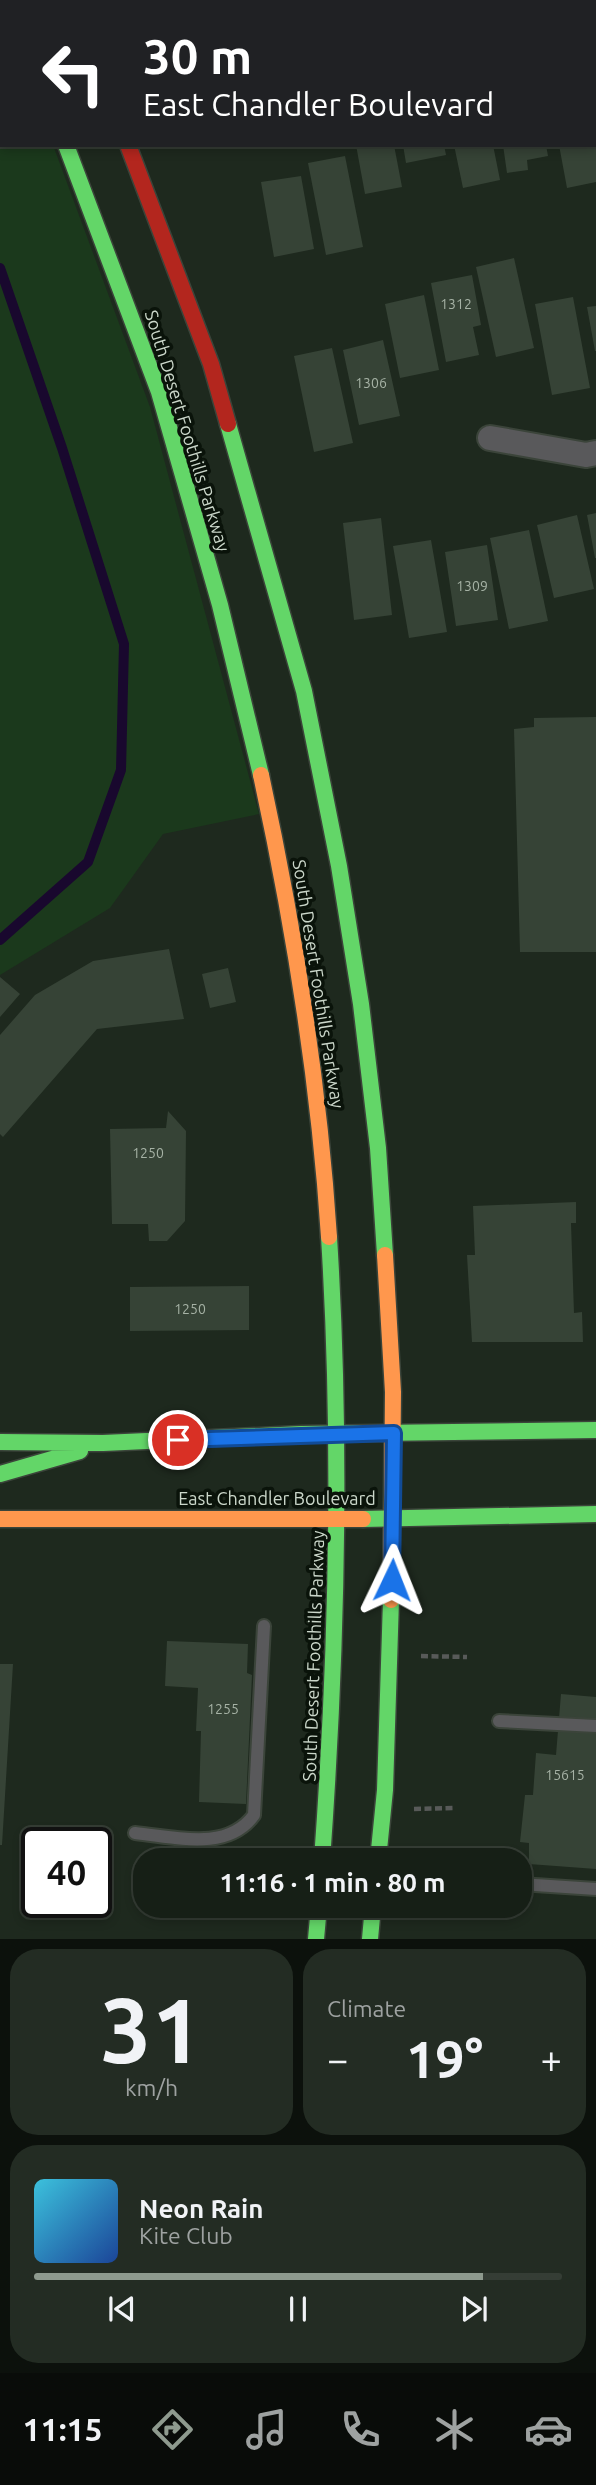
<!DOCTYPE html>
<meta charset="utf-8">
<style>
:root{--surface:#161f16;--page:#232c23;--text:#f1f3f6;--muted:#9ea2a1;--line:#353d35;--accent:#8e9a8e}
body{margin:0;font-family:Ubuntu,sans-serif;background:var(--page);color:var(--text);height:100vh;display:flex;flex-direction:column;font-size:26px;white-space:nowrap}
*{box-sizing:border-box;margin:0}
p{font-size:23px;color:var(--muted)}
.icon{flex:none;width:38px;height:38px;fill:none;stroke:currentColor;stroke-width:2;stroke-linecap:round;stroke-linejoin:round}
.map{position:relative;height:1939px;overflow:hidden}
.panel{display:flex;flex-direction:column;gap:10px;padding:10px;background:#0c110c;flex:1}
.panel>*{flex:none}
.banner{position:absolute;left:0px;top:0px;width:597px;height:147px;box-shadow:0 4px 10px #0003,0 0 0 2px var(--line);background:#202124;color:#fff;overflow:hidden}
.speed{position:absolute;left:21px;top:1827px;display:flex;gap:14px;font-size:35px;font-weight:700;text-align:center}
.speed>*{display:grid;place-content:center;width:91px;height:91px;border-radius:50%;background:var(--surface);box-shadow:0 4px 10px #0003,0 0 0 2px var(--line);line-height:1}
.speed .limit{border:4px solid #111;border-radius:10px;background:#fff;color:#111}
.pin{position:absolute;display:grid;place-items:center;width:60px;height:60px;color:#fff;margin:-30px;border:4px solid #fff;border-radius:50%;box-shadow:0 2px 7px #0007}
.me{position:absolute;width:77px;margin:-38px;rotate:2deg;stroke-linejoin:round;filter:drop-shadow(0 0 5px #0008)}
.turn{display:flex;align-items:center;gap:24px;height:147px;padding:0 28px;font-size:32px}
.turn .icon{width:91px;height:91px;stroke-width:2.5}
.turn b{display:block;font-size:49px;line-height:60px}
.big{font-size:52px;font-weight:700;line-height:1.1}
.panel .card{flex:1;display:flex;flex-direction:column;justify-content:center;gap:10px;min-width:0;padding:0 24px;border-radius:28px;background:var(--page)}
.panel .dial{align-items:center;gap:0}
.dial b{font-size:91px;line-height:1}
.song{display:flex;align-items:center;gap:21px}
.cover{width:84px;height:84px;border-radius:10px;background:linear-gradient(135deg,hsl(190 70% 55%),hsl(220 70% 35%))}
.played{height:7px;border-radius:4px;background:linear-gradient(90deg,var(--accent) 85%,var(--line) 85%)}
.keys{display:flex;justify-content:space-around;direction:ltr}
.heat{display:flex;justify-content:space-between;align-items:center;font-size:38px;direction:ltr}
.panel .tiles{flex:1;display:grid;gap:10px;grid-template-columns:1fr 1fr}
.card:last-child{grid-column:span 2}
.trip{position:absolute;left:133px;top:1848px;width:399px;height:70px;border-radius:28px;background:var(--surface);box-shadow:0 4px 10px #0003,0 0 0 2px var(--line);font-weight:700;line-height:70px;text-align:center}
.menu{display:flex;height:112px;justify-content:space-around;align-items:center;background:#090c09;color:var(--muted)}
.menu .icon{width:49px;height:49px}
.menu .selected{color:var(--accent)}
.menu b{font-size:32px;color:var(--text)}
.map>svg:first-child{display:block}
</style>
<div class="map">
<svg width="596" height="1939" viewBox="0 0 596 1939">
<rect width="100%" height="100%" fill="#1e291e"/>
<path fill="#1b391c" d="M0,28L2,145H53L150,407L259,814L163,834L110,908L0,975Z"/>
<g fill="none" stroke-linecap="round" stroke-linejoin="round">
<path stroke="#19082e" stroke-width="10" d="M0,268L62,448L124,644L121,770L88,862L0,940"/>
</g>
<path fill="#364336" d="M356,145H394L402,187L365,194Z
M403,145H444L446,155L406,163Z
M454,145H493L500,180L463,188Z
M503,145H546L548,156L527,160L528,170L507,173Z
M559,145H596V182L567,188Z
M345,156L363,247L326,255L308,163Z
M301,176L314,249L274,257L261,182Z
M514,258L534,348L496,357L476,267Z
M472,275L481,325L473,327L479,355L446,362L431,283Z
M424,295L439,370L400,378L385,304Z
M573,297L590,388L552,395L535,304Z
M596,306V351H595L587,307Z
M383,340L400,416L359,425L343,350Z
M332,348L353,443L314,452L294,356Z
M596,513V558H595L587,515Z
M577,515L594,589L554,598L537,525Z
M381,518L392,615L354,620L343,523Z
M529,530L548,621L509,629L490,538Z
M431,540L447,632L409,638L393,546Z
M487,545L498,620L456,626L445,552Z
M596,717V952H520L514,729L534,727V718Z
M169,949L184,1019L97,1029L3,1137L0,1134V1035L35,995L93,961Z
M228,968L236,1002L210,1008L202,974Z
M0,977L20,994L0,1017Z
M168,1111L186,1131L185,1221L167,1241H149L148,1224H112L110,1129L166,1128Z
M576,1202V1223H571L574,1313L582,1312L583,1342H472L467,1255H475L473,1206Z
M249,1286V1330L130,1331V1287Z
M167,1641L248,1644L247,1673L252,1675L246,1804L199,1802L201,1731H196L198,1688L165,1686Z
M0,1664H13L2,1845H0Z
M561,1694L596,1697V1869L529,1864V1843L520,1842L525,1795H533L536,1753L556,1755Z"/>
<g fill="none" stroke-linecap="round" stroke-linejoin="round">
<defs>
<path id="lane" d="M499,1721L596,1726
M135,1833C175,1837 227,1852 254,1815L264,1626
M520,1884L596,1889"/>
<path id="street" d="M595,36H596
M490,438L586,455L596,453"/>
<path id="fast" d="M3,0L4,2
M66,0L67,2
M66,145L159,392L220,605L261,775
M228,424L304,691L339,866L361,1004L378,1148L385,1255
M0,1442L103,1443L302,1434L596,1430
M0,1474L80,1451
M363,1519L596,1514
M322,1860C337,1653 342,1445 329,1237
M378,1860L385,1790L391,1600
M316,1939L319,1906
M370,1939L373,1906"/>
<path id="slow" d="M261,775C294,927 319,1081 329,1237
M385,1255L393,1392L391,1600
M0,1519H363"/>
<path id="jam" d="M128,145L211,364L228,424"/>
</defs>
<use href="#lane" stroke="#3b443a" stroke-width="16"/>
<use href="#street" stroke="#3b443a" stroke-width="28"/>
<use href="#fast" stroke="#3b443a" stroke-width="19"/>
<use href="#slow" stroke="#3b443a" stroke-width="19"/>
<use href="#jam" stroke="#3b443a" stroke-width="19"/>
<path stroke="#585a59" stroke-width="4.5" stroke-dasharray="7 3.5" stroke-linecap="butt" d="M421,1656L467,1657
M414,1809L455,1808"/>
<use href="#lane" stroke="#59595b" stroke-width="12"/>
<use href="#street" stroke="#59595b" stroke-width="24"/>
<use href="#fast" stroke="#63d668" stroke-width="16"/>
<use href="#slow" stroke="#ff974d" stroke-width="16"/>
<use href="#jam" stroke="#b3261e" stroke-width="16"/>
</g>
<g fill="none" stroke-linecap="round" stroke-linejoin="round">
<defs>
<path id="route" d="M178,1440L394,1433L392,1580"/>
</defs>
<use href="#route" stroke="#114b97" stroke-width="18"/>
<use href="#route" stroke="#1a73e8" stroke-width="12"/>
</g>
<g text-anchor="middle" stroke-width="7" stroke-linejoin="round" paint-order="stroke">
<g font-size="14" fill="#a6b2a5">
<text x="456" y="309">1312</text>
<text x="371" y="388">1306</text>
<text x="472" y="591">1309</text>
<text x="148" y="1158">1250</text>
<text x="190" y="1314">1250</text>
<text x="223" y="1714">1255</text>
<text x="565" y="1780">15615</text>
</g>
<g font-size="18" fill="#cbd7ca" stroke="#0a130a">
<text transform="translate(187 431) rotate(73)" y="6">South Desert Foothills Parkway</text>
<text transform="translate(318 984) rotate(81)" y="6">South Desert Foothills Parkway</text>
<text x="277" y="1505">East Chandler Boulevard</text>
<text transform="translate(314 1656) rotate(-88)" y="6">South Desert Foothills Parkway</text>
</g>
</g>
</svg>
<div class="speed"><div class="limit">40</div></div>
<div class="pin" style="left:178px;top:1440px;background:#d93025"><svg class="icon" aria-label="arrive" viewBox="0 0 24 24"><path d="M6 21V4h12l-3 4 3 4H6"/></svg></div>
<svg class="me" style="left:392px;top:1580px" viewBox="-20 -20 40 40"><path d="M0-17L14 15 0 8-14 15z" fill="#1a73e8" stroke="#fff" stroke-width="4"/></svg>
<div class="trip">11:16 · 1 min · 80 m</div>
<div class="banner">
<div class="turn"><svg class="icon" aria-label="left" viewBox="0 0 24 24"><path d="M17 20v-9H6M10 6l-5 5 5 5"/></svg><div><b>30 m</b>East Chandler Boulevard</div></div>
</div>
</div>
<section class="panel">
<div class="tiles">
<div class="card dial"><b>31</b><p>km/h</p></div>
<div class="card"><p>Climate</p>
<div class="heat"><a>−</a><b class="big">19°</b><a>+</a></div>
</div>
<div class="card">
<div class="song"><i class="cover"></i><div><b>Neon Rain</b><p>Kite Club</p></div></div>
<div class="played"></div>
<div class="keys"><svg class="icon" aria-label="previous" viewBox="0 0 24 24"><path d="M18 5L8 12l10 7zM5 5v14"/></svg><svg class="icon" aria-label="pause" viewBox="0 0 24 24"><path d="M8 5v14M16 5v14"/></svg><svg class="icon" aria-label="next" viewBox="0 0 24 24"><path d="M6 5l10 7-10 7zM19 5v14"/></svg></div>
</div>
</div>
</section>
<nav class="menu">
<b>11:15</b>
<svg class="icon selected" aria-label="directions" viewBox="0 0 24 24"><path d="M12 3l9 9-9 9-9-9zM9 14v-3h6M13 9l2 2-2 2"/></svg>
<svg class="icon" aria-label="music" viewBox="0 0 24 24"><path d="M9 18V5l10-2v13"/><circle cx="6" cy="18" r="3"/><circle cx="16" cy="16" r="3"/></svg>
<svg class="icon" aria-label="phone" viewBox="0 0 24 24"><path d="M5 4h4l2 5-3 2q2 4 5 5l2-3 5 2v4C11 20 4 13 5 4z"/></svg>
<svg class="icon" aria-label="climate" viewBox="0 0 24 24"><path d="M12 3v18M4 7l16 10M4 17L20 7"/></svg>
<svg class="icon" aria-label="car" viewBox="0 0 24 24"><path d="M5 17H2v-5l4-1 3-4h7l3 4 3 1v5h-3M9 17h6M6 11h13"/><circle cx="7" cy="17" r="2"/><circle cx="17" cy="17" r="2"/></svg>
</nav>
